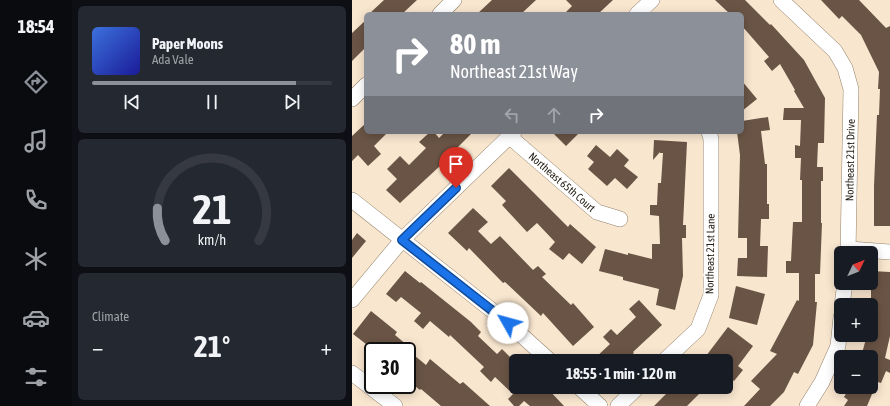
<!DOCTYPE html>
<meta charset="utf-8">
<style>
:root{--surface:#171b24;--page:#242831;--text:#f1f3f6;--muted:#9ea1a6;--line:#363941;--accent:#8c9099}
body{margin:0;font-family:"Asap Condensed",sans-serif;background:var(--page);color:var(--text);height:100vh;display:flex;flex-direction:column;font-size:15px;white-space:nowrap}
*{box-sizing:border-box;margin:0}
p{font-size:13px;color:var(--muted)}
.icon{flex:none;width:22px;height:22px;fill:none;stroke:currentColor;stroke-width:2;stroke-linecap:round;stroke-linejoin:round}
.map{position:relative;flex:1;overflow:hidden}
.drawer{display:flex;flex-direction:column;gap:6px;padding:6px;background:#0d0f14;width:280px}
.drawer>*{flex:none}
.hud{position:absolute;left:12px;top:12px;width:380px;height:122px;border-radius:6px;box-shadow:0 2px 10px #0003;background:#8c9099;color:#fff;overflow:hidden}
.needle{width:26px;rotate:47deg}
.buttons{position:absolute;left:482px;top:246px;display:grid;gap:8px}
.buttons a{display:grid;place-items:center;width:44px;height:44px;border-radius:6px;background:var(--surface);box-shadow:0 2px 10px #0003;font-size:20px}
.speed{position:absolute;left:12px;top:342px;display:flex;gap:8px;font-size:20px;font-weight:700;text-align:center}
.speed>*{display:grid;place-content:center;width:52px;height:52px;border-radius:50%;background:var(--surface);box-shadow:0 2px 10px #0003;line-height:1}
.speed .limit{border:2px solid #111;border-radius:6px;background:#fff;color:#111}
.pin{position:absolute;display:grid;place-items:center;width:34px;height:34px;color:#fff;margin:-41px -17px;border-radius:50% 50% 50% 0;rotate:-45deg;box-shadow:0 0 4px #0007}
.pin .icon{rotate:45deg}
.me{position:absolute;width:44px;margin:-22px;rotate:308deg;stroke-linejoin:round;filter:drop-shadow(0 0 3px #0008)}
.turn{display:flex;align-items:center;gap:14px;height:84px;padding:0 20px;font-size:18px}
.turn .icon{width:52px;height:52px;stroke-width:2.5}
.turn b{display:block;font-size:28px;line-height:34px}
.lanes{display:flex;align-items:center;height:38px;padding:0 20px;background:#0003;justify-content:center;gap:20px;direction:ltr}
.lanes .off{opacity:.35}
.big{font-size:30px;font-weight:700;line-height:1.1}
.drawer .tile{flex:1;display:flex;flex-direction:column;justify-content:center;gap:6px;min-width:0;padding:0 14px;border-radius:6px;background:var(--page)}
.drawer .dial{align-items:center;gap:0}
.dial svg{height:104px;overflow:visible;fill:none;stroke:var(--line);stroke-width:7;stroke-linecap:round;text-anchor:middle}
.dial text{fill:var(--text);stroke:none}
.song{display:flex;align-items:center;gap:12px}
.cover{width:48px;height:48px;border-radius:6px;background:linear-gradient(135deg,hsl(220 70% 55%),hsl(240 70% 35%))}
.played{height:4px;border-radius:2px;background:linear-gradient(90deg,var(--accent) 85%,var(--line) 85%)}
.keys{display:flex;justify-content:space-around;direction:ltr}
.heat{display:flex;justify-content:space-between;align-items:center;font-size:22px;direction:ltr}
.trip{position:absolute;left:157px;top:354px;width:224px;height:40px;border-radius:6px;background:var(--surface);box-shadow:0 2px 10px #0003;font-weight:700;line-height:40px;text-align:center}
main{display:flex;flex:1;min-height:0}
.menu{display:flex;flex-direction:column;width:72px;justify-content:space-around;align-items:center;background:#090b0e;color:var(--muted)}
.menu .icon{width:28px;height:28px}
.menu .selected{color:var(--accent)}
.menu b{font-size:18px;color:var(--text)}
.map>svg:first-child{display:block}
</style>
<main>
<nav class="menu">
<b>18:54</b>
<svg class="icon selected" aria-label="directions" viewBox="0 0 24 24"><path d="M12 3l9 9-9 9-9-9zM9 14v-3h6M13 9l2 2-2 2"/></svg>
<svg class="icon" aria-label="music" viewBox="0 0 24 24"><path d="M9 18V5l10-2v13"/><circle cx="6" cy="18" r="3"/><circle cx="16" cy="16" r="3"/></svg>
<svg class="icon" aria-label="phone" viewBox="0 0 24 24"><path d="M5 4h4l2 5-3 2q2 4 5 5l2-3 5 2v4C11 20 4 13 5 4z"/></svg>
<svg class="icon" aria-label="climate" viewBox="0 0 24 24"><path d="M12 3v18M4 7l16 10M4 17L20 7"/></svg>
<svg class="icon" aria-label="car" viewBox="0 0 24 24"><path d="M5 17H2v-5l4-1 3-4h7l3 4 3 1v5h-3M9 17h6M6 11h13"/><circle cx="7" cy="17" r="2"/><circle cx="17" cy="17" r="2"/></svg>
<svg class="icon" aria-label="filters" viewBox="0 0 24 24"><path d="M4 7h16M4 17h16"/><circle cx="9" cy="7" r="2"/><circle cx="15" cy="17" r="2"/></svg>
</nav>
<section class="drawer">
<div class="tile">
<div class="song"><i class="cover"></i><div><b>Paper Moons</b><p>Ada Vale</p></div></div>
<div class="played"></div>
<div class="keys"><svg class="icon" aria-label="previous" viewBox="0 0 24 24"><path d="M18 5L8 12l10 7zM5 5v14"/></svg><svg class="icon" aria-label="pause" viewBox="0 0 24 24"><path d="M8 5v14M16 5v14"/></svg><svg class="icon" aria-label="next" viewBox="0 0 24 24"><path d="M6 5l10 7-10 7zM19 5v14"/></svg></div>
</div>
<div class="tile dial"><svg viewBox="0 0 100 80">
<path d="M14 69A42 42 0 1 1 86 69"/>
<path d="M14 69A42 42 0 0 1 8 44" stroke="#8c9099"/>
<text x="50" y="56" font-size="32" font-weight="700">21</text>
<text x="50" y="72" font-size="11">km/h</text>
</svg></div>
<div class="tile"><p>Climate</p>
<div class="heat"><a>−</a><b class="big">21°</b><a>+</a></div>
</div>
</section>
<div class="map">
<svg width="538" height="406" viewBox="0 0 538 406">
<rect width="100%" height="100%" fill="#f9e6cf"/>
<path fill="#6a5445" d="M32,0H65L50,14H17Z
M140,0H184L169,14H125Z
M214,0H261L246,14H212L220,6Z
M363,0H393L418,25L419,24L452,60L473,98L472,143H466L465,167H471V181H469V223H470L468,274H463V302H465L461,345L446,374L442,372L432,392L418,406H392L408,389L399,381L425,354L418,351L445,300L447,301V273H434V261H439L441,222H450V180H448L449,158H443V145L448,146L449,120H431L432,108H452L442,91L443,90L428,64L420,71L412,61L417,57L390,26V14H378Z
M469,0H507L534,28L538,26V226H522V186L525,115H527L528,89H526L527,72L509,35L490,16L487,19Z
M14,20V47L0,61V33Z
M390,81L405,99L390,111Z
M416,117L418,130L409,131L413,164H415V204H417V219H409L408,246H416L415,277L385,276L386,258H395V238H386L388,155L385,132H390V121Z
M14,123V132H36L22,146L29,154L16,166L6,155L0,161V136Z
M78,132H82L87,138L93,132H121L101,152L102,153L48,203L34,190L45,179L35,169L48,156L57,165L74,148L67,142Z
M200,132H228L214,146Z
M302,140L335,142L331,225H334V238H330L331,276L323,310L304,305L307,289L271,280V277L247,271L253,249L276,255V253L300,259V244H308L307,216L298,215V205H305L306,183H309L311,153H308V152L301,160Z
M244,145L258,157L265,149L277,160L272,166L286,177L275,189L263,178L255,186L236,169L242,162L235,156Z
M157,168L216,227L218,224L244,247L230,264L217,253L211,260L197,249L203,242L185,223L175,232L150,205L154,201L139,186Z
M121,208L136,222L126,231L139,244L148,236L181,270L186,266L194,274L190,277L219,305L221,303L242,327L221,346L191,313L189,316L153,282L151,283L117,248L115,251L96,233Z
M5,233L14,241L0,258V240Z
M53,271L68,283L69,282L119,322L129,332L126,336L145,354L150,349L164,363V387H194L212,406H178L172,401L167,406H162L156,399L161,394L143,377L139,382L128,371L132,367L98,335L97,337L78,321L71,329L62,321L69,313L49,297L44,302L34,294Z
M519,271L538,272V336L533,358L538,360V373L534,371L529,383L519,380V357H509L515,335H519Z
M384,286L413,294L405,325L377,318Z
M287,300L310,325L281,352L282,353L273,360L270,357L265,361H240L258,344L251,337L259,329L265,335L284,317L277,309Z
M19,311L45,332L43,335L62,351H57L74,365L78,359L108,384L111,382L138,406H89L69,389L68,390L59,383L62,379L55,374V351H23L1,334Z
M376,327L401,346L386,366L391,370L382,381L374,375V361H361L354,356Z
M321,387H354L335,406H302Z
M498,387H523L515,406H492L496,400L492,397Z"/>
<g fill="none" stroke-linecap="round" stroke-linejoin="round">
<defs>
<path id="minor" d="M429,0L483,51L493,68L499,89L496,253
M88,14L102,0
M285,14L300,0
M0,99L14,85
M158,137L245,212L268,219
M0,200L156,323L198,361
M497,249L538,252
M0,300L50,240L162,132
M490,305L493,283
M312,361L346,329L359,295V139L357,132
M0,373L43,406
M227,387L248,406
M266,406L286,387
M455,406L470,382L486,346L489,317"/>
</defs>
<use href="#minor" stroke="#92826c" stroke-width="16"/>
<use href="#minor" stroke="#fff" stroke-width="15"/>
</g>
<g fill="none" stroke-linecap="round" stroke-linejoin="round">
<defs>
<path id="route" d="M104,188L50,240L156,323"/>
</defs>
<use href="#route" stroke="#114b97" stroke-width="10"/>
<use href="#route" stroke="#1a73e8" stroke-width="7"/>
</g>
<g text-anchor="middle" stroke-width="4" stroke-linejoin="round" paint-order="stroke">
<g font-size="11" fill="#241d15" stroke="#fff">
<text transform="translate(498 160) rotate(-89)" y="4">Northeast 21st Drive</text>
<text transform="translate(210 182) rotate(41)" y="4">Northeast 65th Court</text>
<text transform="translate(358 254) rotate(-89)" y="4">Northeast 21st Lane</text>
</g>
</g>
</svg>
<div class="buttons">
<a><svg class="needle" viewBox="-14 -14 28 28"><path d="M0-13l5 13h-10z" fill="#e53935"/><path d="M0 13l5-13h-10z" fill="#9ea1a6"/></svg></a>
<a>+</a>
<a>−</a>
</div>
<div class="speed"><div class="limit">30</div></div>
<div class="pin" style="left:104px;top:188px;background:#d93025"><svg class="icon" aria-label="arrive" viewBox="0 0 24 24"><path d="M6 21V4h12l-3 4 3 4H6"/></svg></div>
<svg class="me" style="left:156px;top:323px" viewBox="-20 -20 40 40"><circle r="19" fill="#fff"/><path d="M0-13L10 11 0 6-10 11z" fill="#1a73e8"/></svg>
<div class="trip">18:55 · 1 min · 120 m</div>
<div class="hud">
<div class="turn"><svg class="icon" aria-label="right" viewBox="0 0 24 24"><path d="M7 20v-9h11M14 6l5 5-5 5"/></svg><div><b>80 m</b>Northeast 21st Way</div></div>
<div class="lanes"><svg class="icon off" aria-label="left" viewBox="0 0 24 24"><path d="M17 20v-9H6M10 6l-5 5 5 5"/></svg><svg class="icon off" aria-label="ahead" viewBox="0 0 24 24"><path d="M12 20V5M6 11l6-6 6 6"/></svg><svg class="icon" aria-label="right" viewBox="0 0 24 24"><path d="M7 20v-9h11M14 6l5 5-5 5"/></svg></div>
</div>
</div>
</main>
